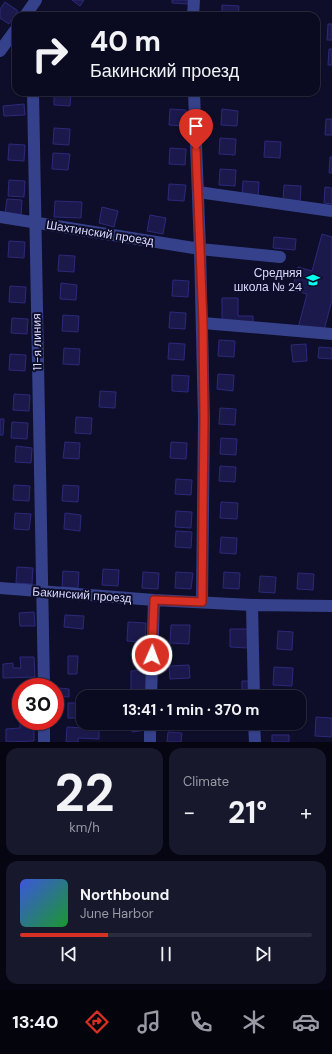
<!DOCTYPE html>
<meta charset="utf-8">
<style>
:root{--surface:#0a0a20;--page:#18182d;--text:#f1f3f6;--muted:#999aa5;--line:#2a2b3e;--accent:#d93025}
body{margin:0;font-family:"DM Sans",sans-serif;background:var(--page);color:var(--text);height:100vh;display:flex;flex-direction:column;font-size:15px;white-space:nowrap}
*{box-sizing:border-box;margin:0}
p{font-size:13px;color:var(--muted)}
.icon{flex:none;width:22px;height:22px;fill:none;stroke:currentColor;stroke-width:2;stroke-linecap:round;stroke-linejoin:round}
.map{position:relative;height:742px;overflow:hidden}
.details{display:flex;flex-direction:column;gap:6px;padding:6px;background:#060612;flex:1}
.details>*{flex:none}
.banner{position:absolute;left:12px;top:12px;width:308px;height:84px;border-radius:12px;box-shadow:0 1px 3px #0004,0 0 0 1px var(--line);background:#0a0a20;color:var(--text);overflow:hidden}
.speed{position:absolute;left:12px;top:678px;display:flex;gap:8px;font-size:20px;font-weight:700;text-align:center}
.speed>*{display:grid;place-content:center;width:52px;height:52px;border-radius:50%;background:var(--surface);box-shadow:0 1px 3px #0004,0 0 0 1px var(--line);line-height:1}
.speed .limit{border:6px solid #d22;background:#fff;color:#111}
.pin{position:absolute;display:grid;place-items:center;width:34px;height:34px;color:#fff;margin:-41px -17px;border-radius:50% 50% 50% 0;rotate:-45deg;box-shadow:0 0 4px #0007}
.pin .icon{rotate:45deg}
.me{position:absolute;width:44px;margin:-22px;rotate:2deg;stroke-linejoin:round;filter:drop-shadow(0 0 3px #0008)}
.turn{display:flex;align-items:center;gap:14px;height:84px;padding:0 12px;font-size:18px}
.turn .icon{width:52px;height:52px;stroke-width:2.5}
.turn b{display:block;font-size:28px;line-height:34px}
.big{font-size:30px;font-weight:700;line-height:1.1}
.details .widget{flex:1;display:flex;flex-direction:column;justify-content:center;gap:6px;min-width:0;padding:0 14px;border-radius:12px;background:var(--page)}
.details .dial{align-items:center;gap:0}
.dial b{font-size:52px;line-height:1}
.song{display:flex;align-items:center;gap:12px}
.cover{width:48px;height:48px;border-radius:6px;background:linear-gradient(135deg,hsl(230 70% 55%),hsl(130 70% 35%))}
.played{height:4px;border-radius:2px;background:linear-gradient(90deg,var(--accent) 30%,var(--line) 30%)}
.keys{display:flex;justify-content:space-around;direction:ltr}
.heat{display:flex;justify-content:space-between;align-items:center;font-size:22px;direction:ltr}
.details .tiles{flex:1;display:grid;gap:6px;grid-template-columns:1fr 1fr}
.widget:last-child{grid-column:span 2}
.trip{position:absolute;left:76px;top:690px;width:230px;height:40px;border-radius:12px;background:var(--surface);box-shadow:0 1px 3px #0004,0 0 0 1px var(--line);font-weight:700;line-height:40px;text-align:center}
.tabs{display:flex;height:64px;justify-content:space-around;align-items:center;background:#04040d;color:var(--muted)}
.tabs .icon{width:28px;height:28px}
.tabs .selected{color:var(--accent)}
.tabs b{font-size:18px;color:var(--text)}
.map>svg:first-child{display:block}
</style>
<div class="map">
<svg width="332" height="742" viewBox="0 0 332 742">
<rect width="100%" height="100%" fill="#0e0e2a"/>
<path fill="#1b194c" stroke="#2c297a" d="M72,0H84L80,6Z
M172,0H188V4L172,3Z
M5,2L18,11L9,24L0,18V9Z
M222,5L239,6L238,16H222Z
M328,24H332V40H327Z
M329,49H332V65H328Z
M54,92H71L70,106L54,105Z
M24,104L25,115L4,116L3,106Z
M170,109L186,110L185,126L169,125Z
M222,109L238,111L237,126L221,125Z
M326,119H332V135H325Z
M54,128L70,129L69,145L53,144Z
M220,138L236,139L235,155L219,154Z
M265,141L281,142L280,158L264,157Z
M9,144L25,145L24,161L8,160Z
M170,148L186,149L185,165L169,164Z
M53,153L70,154L68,170L52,169Z
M330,157H332V173H329Z
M220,169L236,170L235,186L219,185Z
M9,180L25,181L24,197L8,196Z
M243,181L259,182L258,198L242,197Z
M169,184L186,185L184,201L168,200Z
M284,185L301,186L300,202L283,201Z
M325,187L332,188V204L324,203Z
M7,199L22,200L21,216L5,214Z
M55,201L82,202L81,218L54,217Z
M102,207L118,211L114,227L99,223Z
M150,215L166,218L163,234L147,231Z
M322,234L332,237V300L323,334L298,328L307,294L292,290L298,267L312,271Z
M274,237L296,239L295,250L273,248Z
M9,241L25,242L24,258L8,257Z
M59,255L75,256L74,272L58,271Z
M173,280L189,281L188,297L172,296Z
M61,283L77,285L76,300L60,299Z
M10,286L26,287L25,303L9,302Z
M222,298H238V316H253V326H222Z
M170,312L186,313L185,329L169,328Z
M63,315L79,316L78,332L62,331Z
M12,318L28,319L27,334L11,333Z
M219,340L235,341L234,357L218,356Z
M169,343L185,344L184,360L168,359Z
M306,344L307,361L293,362L291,345Z
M319,347L332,348V359L318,358Z
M64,348L80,349L79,365L63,364Z
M10,354L26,355L25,371L9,370Z
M218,374L234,375L233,391L217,389Z
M172,375L189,376L188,392L172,391Z
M100,391L116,392L115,408L99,407Z
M14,394L30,395L29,411L13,410Z
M220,408L236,409L235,425L219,424Z
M76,417L92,418L91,434L75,433Z
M0,419H4L3,435H0Z
M12,422L28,423L27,439L11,438Z
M221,438L237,439L236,455L220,454Z
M65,442L80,443L79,459L63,458Z
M171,442L187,443L186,459L170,458Z
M16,446L32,448L31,463L15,462Z
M220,466L236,467L235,482L219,481Z
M176,479L192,480L191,495L175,494Z
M14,485L30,486L29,501L13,500Z
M63,485L79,486L78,502L62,501Z
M221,502L238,503L237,519L220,518Z
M176,511L192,512L191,528L175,527Z
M15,513L31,514L29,530L14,529Z
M65,513L81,515L80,531L64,529Z
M176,531L192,532L191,548L175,547Z
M221,537L237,538L236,554L220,553Z
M17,567L33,568L32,584L16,583Z
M103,569L119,570L118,586L102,585Z
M63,571L79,572L78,588L62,587Z
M143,572L159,573L158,589L142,588Z
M176,572L193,573L191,589L175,588Z
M224,572L240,573L239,589L223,588Z
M298,573L314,574L313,590L297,589Z
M260,576L276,577L275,593L259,592Z
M34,612L35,626H20L19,613Z
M65,615L84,616L83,629L64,627Z
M128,622L146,623L145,642L127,641Z
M171,625H190L189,644L170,643Z
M230,629H249L248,648L230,647Z
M278,631L293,632L292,650L277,649Z
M68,656H78L77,674H68Z
M20,657H34L35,677L3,678V664L13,663V668H21Z
M189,665L190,678L170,679L169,666Z
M274,667L293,668L292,686L273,685Z
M146,670L147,692H131V671Z
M242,681H251L252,697H242Z
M59,688L69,689V697L58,696Z
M68,703H83V718H68Z
M316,717L332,718V737L315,736Z
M34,722V741L6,742V729L20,728V723Z
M131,723H147V730L132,732Z
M241,723H251V727H241Z
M67,727L99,729V739L78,738V742H66Z
M168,732L182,733L181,742H167Z
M272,735H289V742H272Z"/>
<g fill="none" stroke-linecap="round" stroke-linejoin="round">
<path stroke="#36418c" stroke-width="12" d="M25,16L36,0
M193,16L194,0
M0,51L16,29
M33,92L44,687
M194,92L200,249L204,419L202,602
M198,192L332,211
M0,217L200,249L280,257
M203,323L332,334
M0,588L154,600L252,605L332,606
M252,605L254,697
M151,697L154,600
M44,721V742
M254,723L255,742
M150,742V723"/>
</g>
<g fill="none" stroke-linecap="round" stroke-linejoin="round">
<defs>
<path id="route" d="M152,655L154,600L202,602L204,419L203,323L196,150"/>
</defs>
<use href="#route" stroke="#8d1f18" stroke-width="10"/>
<use href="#route" stroke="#d93025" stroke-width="7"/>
</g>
<defs>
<symbol id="school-bare" viewBox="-9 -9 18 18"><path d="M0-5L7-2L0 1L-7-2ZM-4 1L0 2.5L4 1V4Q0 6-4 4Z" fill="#03ffee" stroke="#0e0e2a" stroke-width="2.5" paint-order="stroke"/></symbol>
</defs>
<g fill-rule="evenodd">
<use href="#school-bare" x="303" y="270" width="20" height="20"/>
</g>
<g text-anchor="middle" stroke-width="4" stroke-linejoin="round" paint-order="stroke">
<g font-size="12" fill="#d7d9ff" stroke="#0e0e2a">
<text transform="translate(100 233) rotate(9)" y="4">Шахтинский проезд</text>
<text transform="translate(37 342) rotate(-91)" y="4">11-я линия</text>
<text transform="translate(82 595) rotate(4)" y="4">Бакинский проезд</text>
</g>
<g font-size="12" fill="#d7d9ff" stroke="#0e0e2a" text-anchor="end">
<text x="302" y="277">Средняя<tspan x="302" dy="14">школа № 24</tspan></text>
</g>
</g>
</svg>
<div class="speed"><div class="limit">30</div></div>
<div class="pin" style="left:196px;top:150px;background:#d93025"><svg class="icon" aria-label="arrive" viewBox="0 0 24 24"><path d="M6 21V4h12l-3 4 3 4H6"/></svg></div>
<svg class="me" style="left:152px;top:655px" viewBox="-20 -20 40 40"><circle r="17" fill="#d93025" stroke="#fff" stroke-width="3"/><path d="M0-11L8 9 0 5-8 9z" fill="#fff"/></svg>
<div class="trip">13:41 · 1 min · 370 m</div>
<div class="banner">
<div class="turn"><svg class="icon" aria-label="right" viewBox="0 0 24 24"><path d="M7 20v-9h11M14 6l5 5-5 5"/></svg><div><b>40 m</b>Бакинский проезд</div></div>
</div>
</div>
<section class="details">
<div class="tiles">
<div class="widget dial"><b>22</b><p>km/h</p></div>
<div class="widget"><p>Climate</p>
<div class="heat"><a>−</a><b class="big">21°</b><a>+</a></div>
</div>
<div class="widget">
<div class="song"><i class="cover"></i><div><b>Northbound</b><p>June Harbor</p></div></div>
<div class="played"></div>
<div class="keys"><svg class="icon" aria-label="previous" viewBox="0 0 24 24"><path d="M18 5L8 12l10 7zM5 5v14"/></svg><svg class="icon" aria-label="pause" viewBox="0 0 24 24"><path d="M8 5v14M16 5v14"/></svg><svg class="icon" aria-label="next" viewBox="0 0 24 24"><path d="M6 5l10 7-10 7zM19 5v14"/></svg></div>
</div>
</div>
</section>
<nav class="tabs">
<b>13:40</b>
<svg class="icon selected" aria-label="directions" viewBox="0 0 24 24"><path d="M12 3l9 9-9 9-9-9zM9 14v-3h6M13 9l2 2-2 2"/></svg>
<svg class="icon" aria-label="music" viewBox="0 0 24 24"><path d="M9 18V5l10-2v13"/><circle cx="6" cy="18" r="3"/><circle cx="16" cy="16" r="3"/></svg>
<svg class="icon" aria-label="phone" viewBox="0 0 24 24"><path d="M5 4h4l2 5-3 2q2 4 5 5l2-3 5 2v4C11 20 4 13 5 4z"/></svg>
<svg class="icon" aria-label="climate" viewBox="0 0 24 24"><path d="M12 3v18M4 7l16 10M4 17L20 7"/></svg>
<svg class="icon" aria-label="car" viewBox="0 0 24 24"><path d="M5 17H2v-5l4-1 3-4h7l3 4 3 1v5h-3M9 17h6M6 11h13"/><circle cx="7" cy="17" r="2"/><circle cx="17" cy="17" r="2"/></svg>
</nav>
